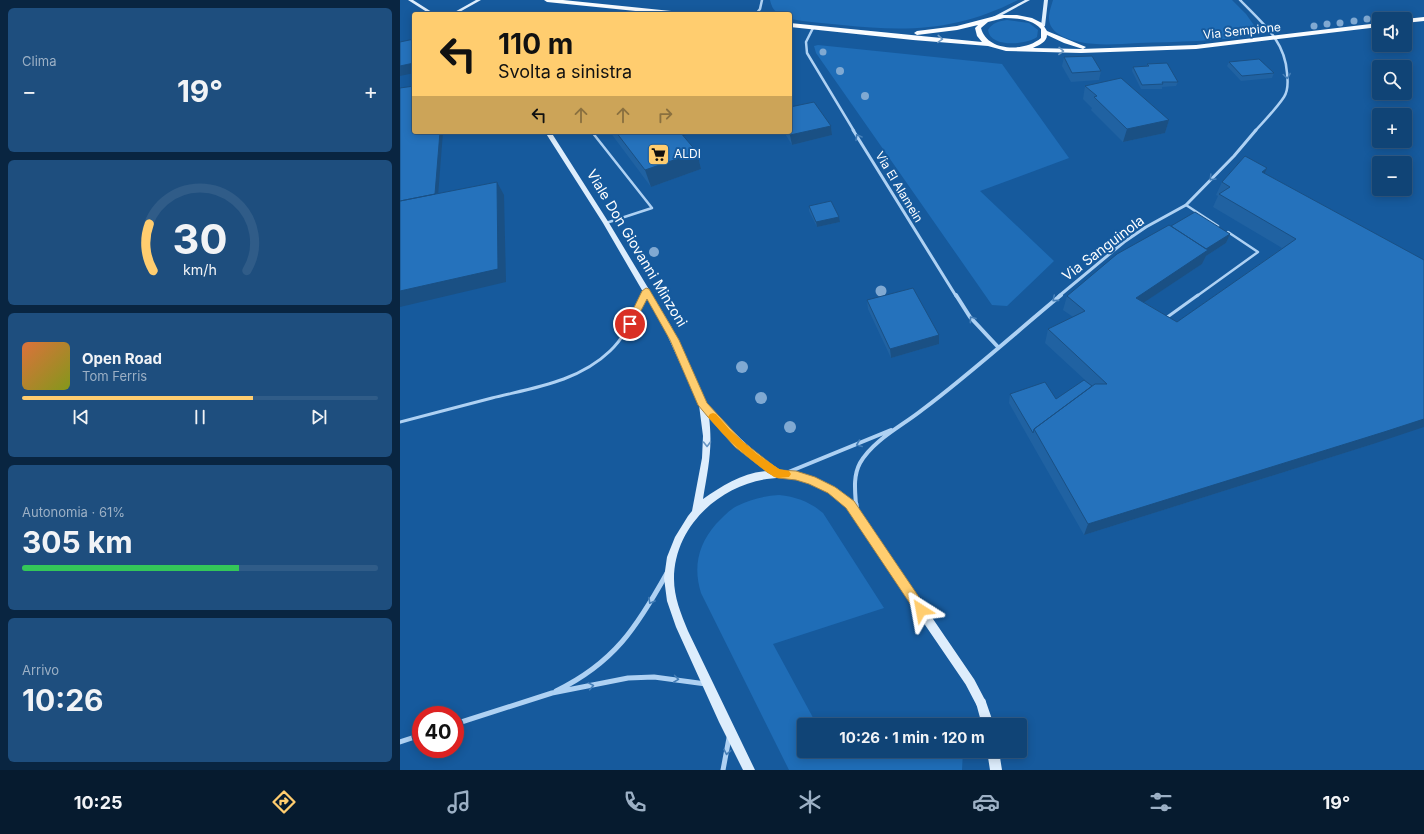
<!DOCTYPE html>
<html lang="it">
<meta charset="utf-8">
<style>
:root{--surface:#104476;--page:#1e4e7e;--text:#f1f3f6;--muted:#9cb0c5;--line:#305c88;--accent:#ffcd6f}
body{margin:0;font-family:Inter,sans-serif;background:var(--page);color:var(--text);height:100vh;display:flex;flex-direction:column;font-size:15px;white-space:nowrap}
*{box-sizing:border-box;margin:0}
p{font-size:13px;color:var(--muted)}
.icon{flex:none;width:22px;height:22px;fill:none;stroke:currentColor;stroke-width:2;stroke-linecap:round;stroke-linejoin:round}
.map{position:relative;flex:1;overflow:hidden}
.side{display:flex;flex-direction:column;gap:8px;padding:8px;background:#092541;width:400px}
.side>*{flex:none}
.top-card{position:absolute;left:12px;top:12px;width:380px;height:122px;border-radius:4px;box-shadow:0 2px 10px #0003,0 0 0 1px var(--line);background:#ffcd6f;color:#111;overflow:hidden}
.tools{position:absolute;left:972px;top:12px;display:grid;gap:8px}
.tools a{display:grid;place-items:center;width:40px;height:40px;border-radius:4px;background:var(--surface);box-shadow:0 2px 10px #0003,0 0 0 1px var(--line);font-size:20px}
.speed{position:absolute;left:12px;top:706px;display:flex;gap:8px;font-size:20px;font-weight:700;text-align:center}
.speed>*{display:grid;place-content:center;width:52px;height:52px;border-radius:50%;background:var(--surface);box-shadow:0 2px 10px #0003,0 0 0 1px var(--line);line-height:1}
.speed .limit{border:6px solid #d22;background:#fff;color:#111}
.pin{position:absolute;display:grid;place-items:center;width:34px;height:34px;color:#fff;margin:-17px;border:2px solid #fff;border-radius:50%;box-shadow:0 1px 4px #0007}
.me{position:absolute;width:44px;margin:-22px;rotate:326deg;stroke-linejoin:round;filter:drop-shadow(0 0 3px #0008)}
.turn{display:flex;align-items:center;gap:14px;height:84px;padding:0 20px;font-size:18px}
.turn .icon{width:52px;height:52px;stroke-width:2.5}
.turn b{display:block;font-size:28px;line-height:34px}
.lanes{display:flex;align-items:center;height:38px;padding:0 20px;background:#0003;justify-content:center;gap:20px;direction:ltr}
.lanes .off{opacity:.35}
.big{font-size:30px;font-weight:700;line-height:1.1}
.side .tile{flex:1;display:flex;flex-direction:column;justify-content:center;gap:6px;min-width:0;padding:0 14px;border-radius:6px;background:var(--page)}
.side .dial{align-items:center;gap:0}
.dial svg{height:104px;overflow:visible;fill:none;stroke:var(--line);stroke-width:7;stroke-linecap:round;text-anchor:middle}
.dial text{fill:var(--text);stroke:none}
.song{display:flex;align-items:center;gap:12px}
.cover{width:48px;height:48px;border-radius:6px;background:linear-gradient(135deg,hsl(20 70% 55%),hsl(70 70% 35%))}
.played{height:4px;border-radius:2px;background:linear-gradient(90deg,var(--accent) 65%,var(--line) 65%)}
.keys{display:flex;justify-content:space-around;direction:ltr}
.heat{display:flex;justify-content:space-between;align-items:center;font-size:22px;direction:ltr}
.charge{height:6px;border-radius:3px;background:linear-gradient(90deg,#34c759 61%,var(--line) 0)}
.trip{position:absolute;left:397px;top:718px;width:230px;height:40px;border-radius:4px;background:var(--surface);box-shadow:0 2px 10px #0003,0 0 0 1px var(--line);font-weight:700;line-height:40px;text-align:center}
.tab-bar{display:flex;height:64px;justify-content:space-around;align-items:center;background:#061b2f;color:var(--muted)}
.tab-bar .icon{width:28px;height:28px}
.tab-bar .current{color:var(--accent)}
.tab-bar b{font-size:18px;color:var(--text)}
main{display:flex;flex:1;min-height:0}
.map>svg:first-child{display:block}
</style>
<main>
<section class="side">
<div class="tile"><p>Clima</p>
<div class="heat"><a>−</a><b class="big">19°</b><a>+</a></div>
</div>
<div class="tile dial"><svg viewBox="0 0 100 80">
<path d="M14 69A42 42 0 1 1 86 69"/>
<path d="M14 69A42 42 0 0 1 11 33" stroke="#ffcd6f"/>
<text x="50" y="56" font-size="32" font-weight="700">30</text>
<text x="50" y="72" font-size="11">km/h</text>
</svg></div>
<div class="tile">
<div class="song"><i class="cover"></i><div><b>Open Road</b><p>Tom Ferris</p></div></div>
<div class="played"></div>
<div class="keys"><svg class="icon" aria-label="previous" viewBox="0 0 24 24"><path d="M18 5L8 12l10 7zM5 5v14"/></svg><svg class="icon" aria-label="pause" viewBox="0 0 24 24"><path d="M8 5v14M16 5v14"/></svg><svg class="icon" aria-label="next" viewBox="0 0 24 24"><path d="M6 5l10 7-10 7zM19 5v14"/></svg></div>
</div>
<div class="tile"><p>Autonomia · 61%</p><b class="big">305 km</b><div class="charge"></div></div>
<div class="tile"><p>Arrivo</p><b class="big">10:26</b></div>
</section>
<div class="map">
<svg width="1024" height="770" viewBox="0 0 1024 770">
<rect width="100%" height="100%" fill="#165a9d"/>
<path fill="#1f6db7" d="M370,0H618C557,31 508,32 442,25C425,23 407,22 390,19V14C378,14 373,13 370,0Z
M653,0H832L846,14L858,31L856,35C817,41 778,42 738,43C719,44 699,46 680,42C670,40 654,35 650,24C647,17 651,7 653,0Z
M607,20L629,23L638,30L637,37C626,45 590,48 588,30C592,23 599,21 607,20Z
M418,45L602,64L669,158L580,191L654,261L607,306L592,305L416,53L414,46Z
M379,495C397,497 410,502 423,513L484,608L373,644L417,725H404V751H431L435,758L461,751H563L562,770H389L301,593C293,567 298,545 316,524C322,518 329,510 337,506C351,499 365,496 379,495Z"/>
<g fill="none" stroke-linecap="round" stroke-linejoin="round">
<path stroke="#aed1f3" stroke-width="2.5" d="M192,132L252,208L206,223
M786,205L818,226
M245,296L246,293
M797,296L858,252L828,232"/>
<path stroke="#aed1f3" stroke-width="3" d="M766,318L798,295
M0,422C31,414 61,406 92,398C132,388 178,382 210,351C226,336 235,314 245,295"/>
<path stroke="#aed1f3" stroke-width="2.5" d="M840,0C862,23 885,40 887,73C888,81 888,91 884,97C876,109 865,120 855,131
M356,14L360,9L362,0
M413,28L406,42L407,53L454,131"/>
<path stroke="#aed1f3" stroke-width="3" d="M453,130L556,296
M659,296L724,242L746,227L786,205L834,156L856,130"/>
<path stroke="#aed1f3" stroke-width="4" d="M556,295L570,317L598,347
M386,473L491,430
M456,505C455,491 453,476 460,463C473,440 502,426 522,410C570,374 615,333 661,295"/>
<path stroke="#aed1f3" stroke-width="5" d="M456,504L457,512
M156,691C214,663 237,627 267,573
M55,724L152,693L228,678L254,677L306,684
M0,742L21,735
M323,770L329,738"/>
<path fill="#ddedfc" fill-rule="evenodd" d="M8,0H13L35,14H30Z
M76,0H81L56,14H51Z
M625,0H630L595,19L591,18Z
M644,0H648L645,26L643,27L641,26Z
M145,132H151L209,223L271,326L306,403L341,439L360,456L380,470L400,473L418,479L438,489L449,498L466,519L517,597L516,600L512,602L508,600C496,581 483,561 471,542C461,527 452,510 438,499C423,488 404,478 385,478C330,476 274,521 274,579C274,597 281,614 288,631L355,770H343L319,722L276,627L267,601L264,578L267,557L275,537L288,516L292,511L302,458L303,436L299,405L264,328L203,223ZM309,417L335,444L367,471C343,472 322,486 303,499C308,469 313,448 309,417Z
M581,698L585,699L594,725H582L576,703L577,699Z
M587,751H599L602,770H590Z"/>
<path fill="#f9fcff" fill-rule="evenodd" d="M144,0H163L281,12L284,14H265L147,2Z
M599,15H617L632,18L642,23L647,31L686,47L683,49L664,43L647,35C647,42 639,45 633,48L681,49L796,45L979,23V27L796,49L681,53L606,51L588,46L513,40L390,27V23L582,42L577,36L575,28L578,25L557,30L517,35L514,33L517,31L557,26ZM604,18C617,18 632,19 641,29V38C625,52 587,52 581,28L588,22Z
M1024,17V21L1005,23V19Z"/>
<path stroke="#ddedfc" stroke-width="10" d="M512,597L570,682L581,703"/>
</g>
<g fill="#80a9d2">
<circle cx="967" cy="19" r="3.5"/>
<circle cx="954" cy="21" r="3.5"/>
<circle cx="940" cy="23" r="3.5"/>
<circle cx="927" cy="24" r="3.5"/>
<circle cx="914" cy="26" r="3.5"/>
<circle cx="423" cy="52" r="3.5"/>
<circle cx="440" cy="71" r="4"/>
<circle cx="465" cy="96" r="4"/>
<circle cx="254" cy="252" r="5"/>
<circle cx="481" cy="291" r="5.5"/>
<circle cx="342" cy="367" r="6"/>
<circle cx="361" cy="398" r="6"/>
<circle cx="390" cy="427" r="6"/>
</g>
<path fill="#2062a2" d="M390,34L392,38L393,46H390Z
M664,57L701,71L699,80L671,82L662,66Z
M829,62L874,73L872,78L841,81L827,66Z
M747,64L778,82L776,86L762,87V89H741L732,71L733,67L747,66Z
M685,86L769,120L765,133L723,142L691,110L692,108L683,99Z
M431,126L432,135L392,145L384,132H390Z
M210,132H297L284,136L297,152L301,169L251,187Z
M865,174L1024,260L973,444L684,535L631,442L609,403L610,394L656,399L685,380L645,343L648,329L673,317L663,310L667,296L771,226L830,234L826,243L806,256L802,264L744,302L777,322L882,248L813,207L818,196L816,195L822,182Z
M409,206L440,222L417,227L409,211Z
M467,300L539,344L491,358L468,309Z"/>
<path fill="#1a5084" d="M14,63V73L0,76V66Z
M769,120L765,133L723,142L727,129Z
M431,126L432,135L392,145L390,135Z
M40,132H43L37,209L34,204Z
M275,132H297L277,138Z
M297,152L301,169L251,187L245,170Z
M867,168L861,182L862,172Z
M97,182L104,195L106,282L0,307V291Z
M439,217L440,222L417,227L416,222Z
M830,234L826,243L806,256L802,264L731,311L736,298L802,251Z
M539,335V344L491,358L490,349Z
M1024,419V427L973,444L684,535L688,524Z"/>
<path fill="#2572bc" stroke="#1a5084" d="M14,39V63L0,66V42Z
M692,56L701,71L672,73L664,57Z
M859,59L874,73L842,76L829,62Z
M767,63L778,82H762L763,84L742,85L733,67L749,66L747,64Z
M721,78L769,120L727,129L694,97L697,96L685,86Z
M14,86V132H40L35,194L0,201V88Z
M414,102L431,126L390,135L388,132H390V107Z
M216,132H280L297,152L245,170Z
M845,156L867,168L862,172L1024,260V419L984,432L688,524L634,429L695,384H707L648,329L685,311L667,296L717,254L769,225L808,250L736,298L777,322L896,239L819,194L830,187L822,182Z
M97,182L98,269L0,291V201Z
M431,201L439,217L416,222L409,206Z
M795,212L830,234L806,249L771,226Z
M513,288L539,335L490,349L467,300Z
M684,380L692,386L634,429L633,433L610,394L645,382L656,399Z"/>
<defs><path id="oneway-chevron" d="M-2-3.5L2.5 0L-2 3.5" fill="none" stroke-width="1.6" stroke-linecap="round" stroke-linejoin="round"/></defs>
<g stroke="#719bc4">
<use href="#oneway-chevron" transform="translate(540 39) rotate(3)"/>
<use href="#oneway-chevron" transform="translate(661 51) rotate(1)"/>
</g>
<g stroke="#447eb7">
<use href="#oneway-chevron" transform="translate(887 76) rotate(82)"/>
<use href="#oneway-chevron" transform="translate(458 137) rotate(-121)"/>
<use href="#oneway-chevron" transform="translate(812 178) rotate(134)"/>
<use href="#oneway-chevron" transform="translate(655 299) rotate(140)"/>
<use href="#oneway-chevron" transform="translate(572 319) rotate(-126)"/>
<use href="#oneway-chevron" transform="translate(459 444) rotate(157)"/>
<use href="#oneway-chevron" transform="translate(251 601) rotate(119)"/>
<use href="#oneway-chevron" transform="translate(276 679) rotate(8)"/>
<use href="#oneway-chevron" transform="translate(191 686) rotate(-10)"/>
<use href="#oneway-chevron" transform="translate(327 752) rotate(101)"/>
</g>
<use stroke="#6695c3" href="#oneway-chevron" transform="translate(307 444) rotate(89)"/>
<path fill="#ffcd6f" stroke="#a68548" d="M246,288L249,289L279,340L307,403L342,441L374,466L380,470L396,471L415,477L435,487L454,501L525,606L527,610L525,614L521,616L517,614L446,508L428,493L409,484L396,480L378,478L367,472L335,447L308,417L298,405L270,340L247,299L233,326H227L226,324L242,291Z"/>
<path fill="#f59e0b" d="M313,413L316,414L330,430L357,454L379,469L389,471L391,474L389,477L378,478L374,477C350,460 329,442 310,419L308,417L310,414Z"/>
<defs>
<symbol id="supermarket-square" viewBox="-11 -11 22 22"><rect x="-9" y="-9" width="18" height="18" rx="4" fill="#ffcd6f" stroke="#165a9d"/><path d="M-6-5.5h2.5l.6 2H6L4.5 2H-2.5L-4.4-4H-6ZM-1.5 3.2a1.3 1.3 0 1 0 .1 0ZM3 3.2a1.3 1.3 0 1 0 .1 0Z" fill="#111"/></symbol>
</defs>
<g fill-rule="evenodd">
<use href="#supermarket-square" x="246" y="142" width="25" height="25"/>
</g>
<g text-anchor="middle" stroke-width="4" stroke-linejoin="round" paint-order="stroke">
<g font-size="12" fill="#fff" stroke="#165a9d">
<text transform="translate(842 31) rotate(-6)" y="4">Via Sempione</text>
<text transform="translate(499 187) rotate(59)" y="4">Via El Alamein</text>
</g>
<g font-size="12" fill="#fff" stroke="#165a9d" text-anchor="start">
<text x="274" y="158">ALDI</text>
</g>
<g font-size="14" fill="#fff" stroke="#165a9d">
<text transform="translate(237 248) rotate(59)" y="5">Viale Don Giovanni Minzoni</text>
<text transform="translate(703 248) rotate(-37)" y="5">Via Sanguinola</text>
</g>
</g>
</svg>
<div class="tools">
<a><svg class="icon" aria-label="sound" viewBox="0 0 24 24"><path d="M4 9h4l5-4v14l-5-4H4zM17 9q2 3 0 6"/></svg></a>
<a><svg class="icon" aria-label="search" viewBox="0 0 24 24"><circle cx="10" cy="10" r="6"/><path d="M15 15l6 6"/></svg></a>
<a>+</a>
<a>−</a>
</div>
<div class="speed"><div class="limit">40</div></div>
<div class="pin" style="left:230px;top:324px;background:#d93025"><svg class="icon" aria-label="arrive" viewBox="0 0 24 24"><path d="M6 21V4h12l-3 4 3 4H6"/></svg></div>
<svg class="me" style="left:521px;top:610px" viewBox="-20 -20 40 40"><path d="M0-17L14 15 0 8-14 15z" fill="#ffcd6f" stroke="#fff" stroke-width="4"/></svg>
<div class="trip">10:26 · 1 min · 120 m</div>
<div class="top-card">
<div class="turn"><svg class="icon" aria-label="left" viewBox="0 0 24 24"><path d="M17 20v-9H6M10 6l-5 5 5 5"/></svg><div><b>110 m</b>Svolta a sinistra</div></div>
<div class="lanes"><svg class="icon" aria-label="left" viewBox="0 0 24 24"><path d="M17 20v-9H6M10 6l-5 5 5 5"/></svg><svg class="icon off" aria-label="ahead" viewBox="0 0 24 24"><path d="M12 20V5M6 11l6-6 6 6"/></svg><svg class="icon off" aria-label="ahead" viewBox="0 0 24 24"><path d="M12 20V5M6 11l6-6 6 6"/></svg><svg class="icon off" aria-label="right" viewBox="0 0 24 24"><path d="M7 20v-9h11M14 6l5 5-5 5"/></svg></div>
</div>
</div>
</main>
<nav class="tab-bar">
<b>10:25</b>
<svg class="icon current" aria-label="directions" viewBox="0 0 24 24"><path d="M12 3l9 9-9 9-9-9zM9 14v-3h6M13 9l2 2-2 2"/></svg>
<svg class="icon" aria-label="music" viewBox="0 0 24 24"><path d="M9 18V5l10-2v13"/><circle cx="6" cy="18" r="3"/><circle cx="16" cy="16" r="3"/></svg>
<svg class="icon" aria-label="phone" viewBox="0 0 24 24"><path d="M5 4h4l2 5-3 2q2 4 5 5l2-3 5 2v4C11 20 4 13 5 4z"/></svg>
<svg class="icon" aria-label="climate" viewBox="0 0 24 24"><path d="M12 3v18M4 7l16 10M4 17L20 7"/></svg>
<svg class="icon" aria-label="car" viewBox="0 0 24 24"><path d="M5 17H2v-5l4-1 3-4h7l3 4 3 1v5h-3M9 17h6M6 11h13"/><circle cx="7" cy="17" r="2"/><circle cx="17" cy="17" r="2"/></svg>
<svg class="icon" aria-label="filters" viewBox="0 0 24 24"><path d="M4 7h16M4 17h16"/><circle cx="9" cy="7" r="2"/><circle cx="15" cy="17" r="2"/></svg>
<b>19°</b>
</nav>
